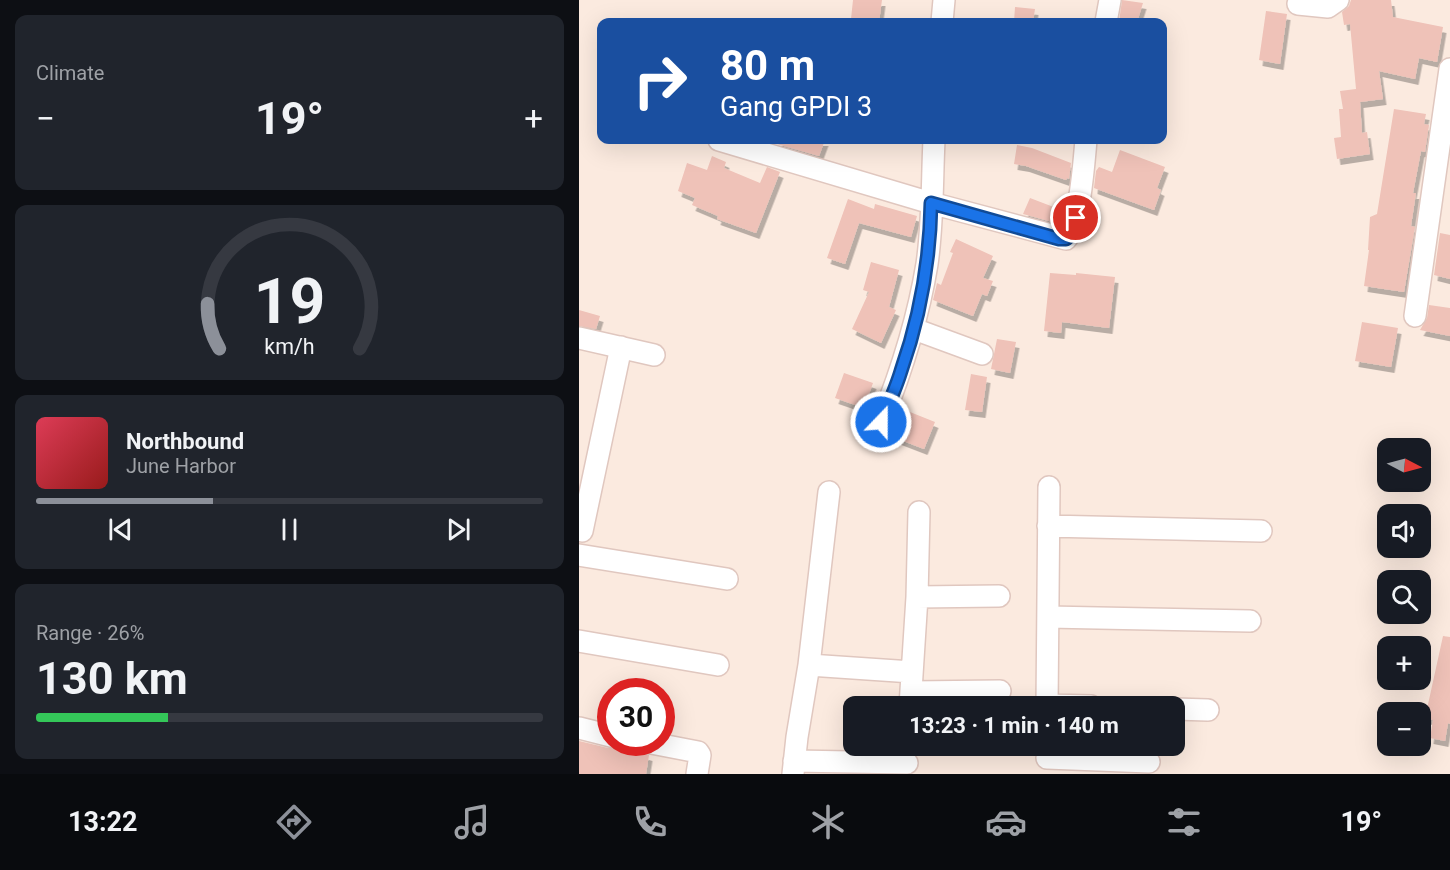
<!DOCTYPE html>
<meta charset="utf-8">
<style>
:root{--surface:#171b24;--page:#20242c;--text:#f1f3f6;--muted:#9ea1a6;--line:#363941;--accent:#8c9099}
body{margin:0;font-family:Roboto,sans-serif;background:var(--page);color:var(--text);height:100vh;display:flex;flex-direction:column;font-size:22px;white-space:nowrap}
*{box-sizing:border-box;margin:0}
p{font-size:20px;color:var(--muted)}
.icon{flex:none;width:33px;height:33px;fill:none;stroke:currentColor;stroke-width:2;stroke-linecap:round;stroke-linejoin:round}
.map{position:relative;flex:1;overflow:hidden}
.side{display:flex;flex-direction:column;gap:15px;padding:15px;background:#0d0f14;width:579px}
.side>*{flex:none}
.guide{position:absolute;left:18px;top:18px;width:570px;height:126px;border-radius:12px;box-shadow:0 6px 24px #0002;background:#1a4fa0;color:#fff;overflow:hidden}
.needle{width:39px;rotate:96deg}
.buttons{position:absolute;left:798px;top:438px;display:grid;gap:12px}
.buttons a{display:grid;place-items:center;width:54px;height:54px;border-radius:12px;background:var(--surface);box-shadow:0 6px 24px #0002;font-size:30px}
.speed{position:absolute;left:18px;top:678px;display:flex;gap:12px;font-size:30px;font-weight:700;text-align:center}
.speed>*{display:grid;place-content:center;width:78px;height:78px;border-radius:50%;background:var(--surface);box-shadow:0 6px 24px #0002;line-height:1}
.speed .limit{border:9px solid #d22;background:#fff;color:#111}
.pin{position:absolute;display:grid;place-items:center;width:51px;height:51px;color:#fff;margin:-26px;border:3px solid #fff;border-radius:50%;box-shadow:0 2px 6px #0007}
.me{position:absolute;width:66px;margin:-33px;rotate:22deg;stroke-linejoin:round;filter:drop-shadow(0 0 4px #0008)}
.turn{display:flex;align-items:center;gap:21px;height:126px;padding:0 24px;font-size:27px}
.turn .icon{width:78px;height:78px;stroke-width:2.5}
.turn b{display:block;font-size:42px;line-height:51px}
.big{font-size:45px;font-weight:700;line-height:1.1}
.side .card{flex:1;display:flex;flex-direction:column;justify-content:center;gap:9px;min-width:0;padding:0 21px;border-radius:12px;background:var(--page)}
.side .dial{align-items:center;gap:0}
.dial svg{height:156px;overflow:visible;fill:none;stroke:var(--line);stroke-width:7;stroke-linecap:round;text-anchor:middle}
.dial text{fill:var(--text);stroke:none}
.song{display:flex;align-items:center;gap:18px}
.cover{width:72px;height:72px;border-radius:9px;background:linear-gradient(135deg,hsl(350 70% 55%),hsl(0 70% 35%))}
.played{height:6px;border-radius:3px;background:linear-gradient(90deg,var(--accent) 35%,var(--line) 35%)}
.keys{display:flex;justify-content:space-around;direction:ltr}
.heat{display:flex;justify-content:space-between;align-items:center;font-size:33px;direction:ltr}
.charge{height:9px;border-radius:4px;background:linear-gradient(90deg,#34c759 26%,var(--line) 0)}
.trip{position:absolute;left:264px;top:696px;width:342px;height:60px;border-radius:12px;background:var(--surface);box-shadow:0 6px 24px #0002;font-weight:700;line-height:60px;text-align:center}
.tab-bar{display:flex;height:96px;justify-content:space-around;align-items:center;background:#090b0e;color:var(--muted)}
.tab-bar .icon{width:42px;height:42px}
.tab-bar .on{color:var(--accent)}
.tab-bar b{font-size:27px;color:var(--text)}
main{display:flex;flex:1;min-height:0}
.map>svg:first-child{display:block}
</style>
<main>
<section class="side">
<div class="card"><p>Climate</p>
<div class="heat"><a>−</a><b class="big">19°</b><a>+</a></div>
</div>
<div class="card dial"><svg viewBox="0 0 100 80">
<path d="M14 69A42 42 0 1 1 86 69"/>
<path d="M14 69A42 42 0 0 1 8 46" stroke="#8c9099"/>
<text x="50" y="56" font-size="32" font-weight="700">19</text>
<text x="50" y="72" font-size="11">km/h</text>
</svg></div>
<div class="card">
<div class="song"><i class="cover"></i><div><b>Northbound</b><p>June Harbor</p></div></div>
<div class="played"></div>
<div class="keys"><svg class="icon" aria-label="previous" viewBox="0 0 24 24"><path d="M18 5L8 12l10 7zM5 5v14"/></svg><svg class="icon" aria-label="pause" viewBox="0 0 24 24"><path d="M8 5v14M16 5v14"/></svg><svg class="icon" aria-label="next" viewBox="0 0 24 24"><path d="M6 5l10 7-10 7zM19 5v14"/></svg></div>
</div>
<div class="card"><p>Range · 26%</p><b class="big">130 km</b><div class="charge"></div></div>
</section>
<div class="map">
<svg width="871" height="774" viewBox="0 0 871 774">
<defs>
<filter id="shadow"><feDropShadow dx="3.5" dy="6" stdDeviation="0" flood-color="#0004"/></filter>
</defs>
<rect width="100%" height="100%" fill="#fbeadf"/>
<path fill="#efc2b8" filter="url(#shadow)" d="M274,0H303L300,22L272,19Z
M543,0L564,3L558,22H540Z
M772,0H812L814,17L864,27L858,62L840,58L836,79L800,71L804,99L781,102L783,133L788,132L791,154L758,159L755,138L762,137L760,109H764L761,91L777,89L771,24L765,25L763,12L770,6Z
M436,7L456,9L454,22H435Z
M687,11L708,14L701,64L680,60Z
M815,109L847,114L845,124L850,125L846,152L842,151L834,193H837L832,226L836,227L825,292L785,286L790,250H789L791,217L798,214Z
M192,140H246L240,156L191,142Z
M438,145L453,148L492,163L490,179L488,178L487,180L447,166L435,164Z
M541,150L586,167L578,188L582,190L575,210L515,188L517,171L520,167L533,172Z
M133,156L147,162L145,168L181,183L188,167L201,172L177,233L138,219L139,216L113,205L116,198L99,191L108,163L128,170Z
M451,198L485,211L481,224L444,214Z
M269,199L295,209L296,204L338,216L332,237L280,223L266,264L248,258Z
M861,233L871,235V279L855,275Z
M377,239L414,256L404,278L414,281L408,296L403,294L394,316L354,300L358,283L362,285L374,253L371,252Z
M292,262L320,270L310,307L317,310L302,343L273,329L290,292L284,290Z
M471,273L497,275V273L536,277L530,328L483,322L482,333L465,331Z
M850,305L871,308V336L841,330L848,318Z
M0,310L21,316L17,329L0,326Z
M783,322L819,328L812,367L776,361Z
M418,339L437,342L431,373L412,369Z
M265,373L294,383L285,408L256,398Z
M392,374L408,377L403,412L386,410Z
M321,408L356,422L345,449L306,434L314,427Z
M864,636L871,637V724L869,723L866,741L851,738L854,720L846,718Z
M0,741L29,748H36L42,744L55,746L59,752L70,755L67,774H0Z"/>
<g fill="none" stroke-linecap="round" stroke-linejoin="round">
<defs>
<path id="minor" d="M719,4L749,7L759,0
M363,22L365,0
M527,22L531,0
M140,140L352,203L487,239C501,225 505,161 507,140
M836,316L871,69
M335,329L403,354
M0,338L75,355
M302,422C323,370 339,319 348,264C354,223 353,181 355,140
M469,526L682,531
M0,530L3,531L42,347
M0,555L148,579
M338,597L420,596
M469,617L671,621
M0,641L139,665
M230,665L250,492
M332,692L421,691
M468,705L512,706
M331,706L338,597L340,512
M468,706L470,487
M596,709L629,710
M0,728L32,736
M67,742L119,752L121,755L118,774
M468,758L570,762
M215,761L328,763
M214,774L218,737L230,665L333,672"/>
</defs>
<use href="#minor" stroke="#e0c7bf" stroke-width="24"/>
<use href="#minor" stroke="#fff" stroke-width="21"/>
</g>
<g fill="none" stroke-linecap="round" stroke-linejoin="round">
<defs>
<path id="route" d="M302,422C309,405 317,388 322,371C341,317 351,260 352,203L480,239H487L493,234L497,218"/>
</defs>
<use href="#route" stroke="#114b97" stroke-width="15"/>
<use href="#route" stroke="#1a73e8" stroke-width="10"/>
</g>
</svg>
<div class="buttons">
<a><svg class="needle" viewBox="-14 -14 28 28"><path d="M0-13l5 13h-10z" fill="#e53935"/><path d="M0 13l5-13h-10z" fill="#9ea1a6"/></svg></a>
<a><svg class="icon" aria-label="sound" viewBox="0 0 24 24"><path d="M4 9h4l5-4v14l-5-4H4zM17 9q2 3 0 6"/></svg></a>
<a><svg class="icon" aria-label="search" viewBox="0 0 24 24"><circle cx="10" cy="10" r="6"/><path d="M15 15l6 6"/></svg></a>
<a>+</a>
<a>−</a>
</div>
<div class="speed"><div class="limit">30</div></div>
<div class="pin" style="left:497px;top:218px;background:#d93025"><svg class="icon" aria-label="arrive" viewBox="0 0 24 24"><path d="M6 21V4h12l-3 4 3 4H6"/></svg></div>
<svg class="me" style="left:302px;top:422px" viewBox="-20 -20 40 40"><circle r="17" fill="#1a73e8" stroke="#fff" stroke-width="3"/><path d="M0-11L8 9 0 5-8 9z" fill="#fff"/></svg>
<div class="trip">13:23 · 1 min · 140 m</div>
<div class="guide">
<div class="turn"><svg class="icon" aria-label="right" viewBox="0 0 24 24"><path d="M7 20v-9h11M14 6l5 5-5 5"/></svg><div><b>80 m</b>Gang GPDI 3</div></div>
</div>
</div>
</main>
<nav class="tab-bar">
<b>13:22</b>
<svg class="icon on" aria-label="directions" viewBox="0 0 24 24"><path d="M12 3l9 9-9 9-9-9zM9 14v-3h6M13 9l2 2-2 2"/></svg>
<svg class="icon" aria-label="music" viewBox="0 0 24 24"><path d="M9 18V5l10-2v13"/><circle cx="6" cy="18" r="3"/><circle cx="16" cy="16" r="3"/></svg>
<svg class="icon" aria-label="phone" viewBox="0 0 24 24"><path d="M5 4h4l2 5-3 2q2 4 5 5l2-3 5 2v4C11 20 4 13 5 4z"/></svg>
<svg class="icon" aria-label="climate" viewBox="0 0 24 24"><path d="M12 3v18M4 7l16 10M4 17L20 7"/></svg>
<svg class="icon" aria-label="car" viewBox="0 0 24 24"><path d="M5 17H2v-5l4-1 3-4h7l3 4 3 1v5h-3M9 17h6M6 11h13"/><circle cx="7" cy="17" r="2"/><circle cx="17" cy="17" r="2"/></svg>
<svg class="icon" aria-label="filters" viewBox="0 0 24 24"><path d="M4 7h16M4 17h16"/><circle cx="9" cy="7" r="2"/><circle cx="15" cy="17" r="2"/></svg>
<b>19°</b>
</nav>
